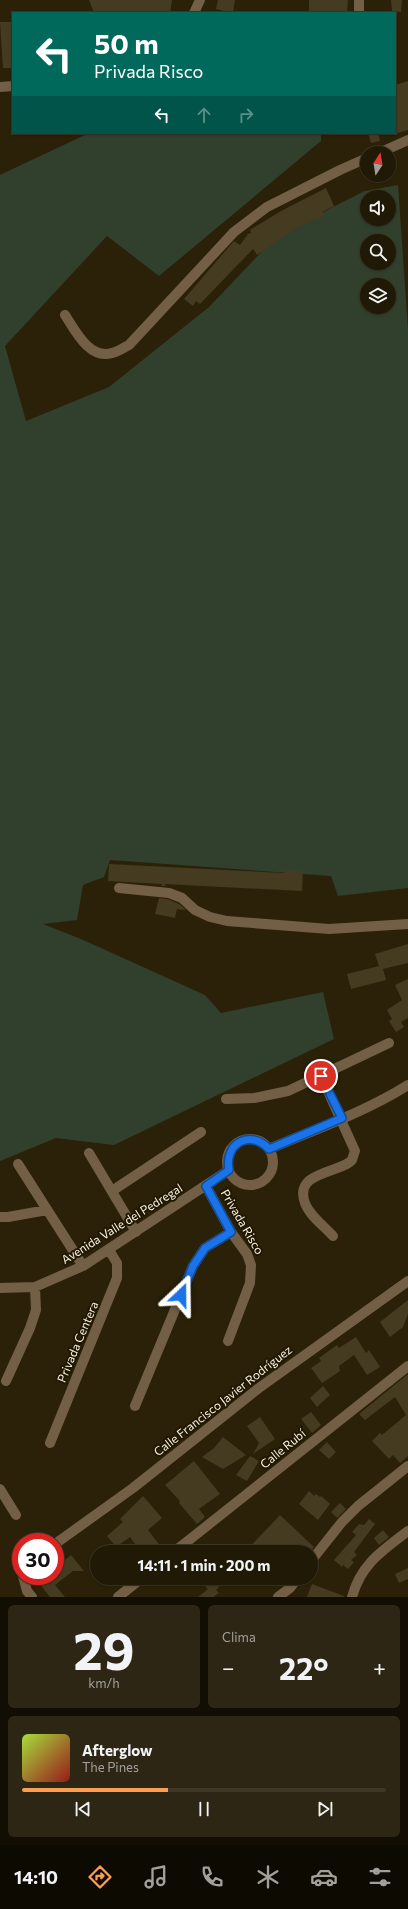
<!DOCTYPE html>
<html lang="es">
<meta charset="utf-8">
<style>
:root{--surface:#201906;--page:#2d2614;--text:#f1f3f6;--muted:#a2a09b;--line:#3d3828;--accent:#fb9e51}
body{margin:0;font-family:Commissioner,sans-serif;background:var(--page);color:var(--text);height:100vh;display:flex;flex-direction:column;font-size:15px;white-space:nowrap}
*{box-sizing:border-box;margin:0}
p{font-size:13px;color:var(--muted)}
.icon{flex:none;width:22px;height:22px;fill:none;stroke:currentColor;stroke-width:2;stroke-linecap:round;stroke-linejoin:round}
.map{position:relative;height:1597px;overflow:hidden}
.sheet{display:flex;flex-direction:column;gap:8px;padding:8px;background:#120e03;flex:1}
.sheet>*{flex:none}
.banner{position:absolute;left:12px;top:12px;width:384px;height:122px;border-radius:0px;box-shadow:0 1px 3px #0004,0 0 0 1px var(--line);background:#00695c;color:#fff;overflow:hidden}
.needle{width:26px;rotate:12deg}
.controls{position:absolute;left:360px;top:146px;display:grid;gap:8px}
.controls a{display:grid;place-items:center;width:36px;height:36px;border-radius:50%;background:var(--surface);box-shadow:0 1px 3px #0004,0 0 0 1px var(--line);font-size:20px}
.speed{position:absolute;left:12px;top:1533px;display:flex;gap:8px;font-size:20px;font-weight:700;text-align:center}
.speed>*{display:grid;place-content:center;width:52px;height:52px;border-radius:50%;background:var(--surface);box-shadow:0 1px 3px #0004,0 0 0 1px var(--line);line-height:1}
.speed .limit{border:6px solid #d22;background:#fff;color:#111}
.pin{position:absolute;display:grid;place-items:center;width:34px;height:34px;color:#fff;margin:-17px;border:2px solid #fff;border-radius:50%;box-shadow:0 1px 4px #0007}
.me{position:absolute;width:44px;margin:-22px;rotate:23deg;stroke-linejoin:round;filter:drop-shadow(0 0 3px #0008)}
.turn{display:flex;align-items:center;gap:14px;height:84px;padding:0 16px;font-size:18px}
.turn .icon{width:52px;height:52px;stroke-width:2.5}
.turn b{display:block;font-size:28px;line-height:34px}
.lanes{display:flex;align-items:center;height:38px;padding:0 16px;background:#0003;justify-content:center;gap:20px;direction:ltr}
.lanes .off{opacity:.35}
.big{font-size:30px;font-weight:700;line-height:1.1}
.sheet .card{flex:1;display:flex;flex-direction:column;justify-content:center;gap:6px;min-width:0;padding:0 14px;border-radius:6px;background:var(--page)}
.sheet .dial{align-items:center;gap:0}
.dial b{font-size:52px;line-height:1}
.song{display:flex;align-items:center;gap:12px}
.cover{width:48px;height:48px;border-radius:6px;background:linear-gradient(135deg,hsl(80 70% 55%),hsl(0 70% 35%))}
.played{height:4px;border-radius:2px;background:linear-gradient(90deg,var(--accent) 40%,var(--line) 40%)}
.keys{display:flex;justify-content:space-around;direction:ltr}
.heat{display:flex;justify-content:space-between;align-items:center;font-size:22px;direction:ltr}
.sheet .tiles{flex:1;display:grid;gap:8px;grid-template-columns:1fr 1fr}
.card:last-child{grid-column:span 2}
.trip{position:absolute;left:90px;top:1545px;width:228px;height:40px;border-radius:20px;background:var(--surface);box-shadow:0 1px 3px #0004,0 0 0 1px var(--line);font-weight:700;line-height:40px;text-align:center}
.menu{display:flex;height:64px;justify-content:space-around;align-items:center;background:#0d0a02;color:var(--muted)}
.menu .icon{width:28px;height:28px}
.menu .on{color:var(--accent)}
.menu b{font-size:18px;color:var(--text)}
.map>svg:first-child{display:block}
</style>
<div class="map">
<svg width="408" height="1597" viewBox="0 0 408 1597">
<rect width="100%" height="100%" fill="#2b2108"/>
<path fill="#313f2d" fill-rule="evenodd" d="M89,133H321V141L159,276L107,236L5,346L26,421L109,387L209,307L271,242L309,219L365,191L398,185L408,329V888L338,896L331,876L110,860L104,877L83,885L77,920L43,924L81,939L205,995L221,1013L323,992L334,1039L114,1145L56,1138L0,1161V175ZM367,197H389V219H367ZM367,241H389V263H367ZM367,285H389V307H367Z"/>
<path fill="#453b21" d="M89,0H172L170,13H94Z
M218,0H235L233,13L216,9Z
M309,0H348L347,13H309Z
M391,0H402L401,12L392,11Z
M0,22H13V68H3Z
M408,81V130L395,134V85Z
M368,133H378L380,141L371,143Z
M326,188L334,206L322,212L324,216L292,230L293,231L257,255L253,249L200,304L196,301L193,306L184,299L234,241L240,245L248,234L251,233L250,230L281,211Z
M109,864L284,873V870L303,871L302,891L164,884L166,886H161L162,884L108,881Z
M159,898L167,899L179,904L186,910L177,909L175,918L155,914Z
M408,944V963L383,969L386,980L351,989L347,974L379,966L375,954Z
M408,979V1018L401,1022L404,1027L396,1032L389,1021L392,1019L387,1010L402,1000L395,985Z
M408,1300V1314L403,1327L390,1337L380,1322Z
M356,1337L366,1353L369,1350L380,1367L367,1375L354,1355L339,1366L340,1371L322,1383L311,1368L321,1361L319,1358L337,1345L339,1348Z
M408,1374V1456L400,1463L393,1455L389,1459L372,1441L380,1433L382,1435L406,1415L395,1397L365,1420L359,1414Z
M323,1386L330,1395L317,1407L310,1398Z
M311,1412L321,1425L312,1433L301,1419Z
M260,1417L275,1439L253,1454L259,1443L247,1426Z
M223,1437L246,1455L223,1469L202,1457L214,1448Z
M327,1442L336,1452L329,1459L319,1450Z
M250,1456L259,1461L247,1481L236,1475Z
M194,1461L220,1494L199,1509L205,1517L197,1524L179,1503L180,1501L165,1485Z
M309,1491L314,1496L316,1494L320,1497L321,1496L330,1504L318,1520L299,1504Z
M143,1496L162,1518L148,1530L165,1552H141L130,1537L116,1547L107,1536L123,1522L120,1519Z
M340,1503L346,1509L337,1518L331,1512Z
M280,1515L314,1547L310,1552H245Z
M369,1519L375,1524L354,1552L357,1555L351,1560L354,1562L348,1569L343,1565L342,1567L334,1560L356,1535L352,1532L359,1524L364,1525Z
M383,1530L389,1537L379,1545L374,1538Z
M71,1555L84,1571H73L55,1585L65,1597H50L38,1582L46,1576H55V1568Z
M408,1568V1579L399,1583L395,1574Z
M197,1578H227L216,1590L219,1593L213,1597H198L208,1589Z
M312,1584L344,1596V1597H307Z"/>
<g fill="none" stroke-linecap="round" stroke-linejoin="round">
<path stroke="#735f45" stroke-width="10" d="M194,13L200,0
M359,13V0
M0,87L13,86
M379,153L408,140
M65,315C75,330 89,360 112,353C118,352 123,348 129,345L234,232L267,207L340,170L367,158
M119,888L169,893L182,898L195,910L210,917L227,921L329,929L408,924
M321,1076L355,1151C354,1153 353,1157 352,1160C341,1173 293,1171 305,1203C309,1215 324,1226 333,1236
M226,1099L254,1098L288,1091L389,1043
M227 1162a23 23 0 1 1 46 0a23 23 0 1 1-46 0Z
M269,1149C316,1129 365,1112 408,1085
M89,1153L136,1232
M18,1164L83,1266
M206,1186L231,1232L247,1254L251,1265L250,1283L228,1341
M112,1191L201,1132
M0,1217H8L47,1210
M0,1288L35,1287L83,1266L229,1170
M6,1381L30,1328L36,1310L35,1287
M135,1406L193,1266L205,1248L231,1232
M50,1443L117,1278V1263L109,1250
M0,1489L16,1515
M55,1544L133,1488L259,1388L408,1281
M174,1552L408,1366
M311,1561L342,1522L358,1506L408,1466
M23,1576L27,1591L32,1597
M118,1597L142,1578
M278,1597L290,1588L298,1578
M352,1597C361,1564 382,1551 408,1531"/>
</g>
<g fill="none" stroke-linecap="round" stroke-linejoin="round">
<defs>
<path id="route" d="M181,1295L193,1266L205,1248L231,1232L206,1186L229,1170C224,1143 250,1129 269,1149L342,1118L321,1076"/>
</defs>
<use href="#route" stroke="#114b97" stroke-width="10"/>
<use href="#route" stroke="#1a73e8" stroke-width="7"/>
</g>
<g text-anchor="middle" stroke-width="4" stroke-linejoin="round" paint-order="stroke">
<g font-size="12" fill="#f9f2e4" stroke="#211801">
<text transform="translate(242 1222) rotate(60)" y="4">Privada Risco</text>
<text transform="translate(122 1224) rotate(-32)" y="4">Avenida Valle del Pedregal</text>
<text transform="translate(78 1342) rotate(-67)" y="4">Privada Centera</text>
<text transform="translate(223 1401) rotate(-38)" y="4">Calle Francisco Javier Rodríguez</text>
<text transform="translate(283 1449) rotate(-39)" y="4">Calle Rubí</text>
</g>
</g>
</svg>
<div class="controls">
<a><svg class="needle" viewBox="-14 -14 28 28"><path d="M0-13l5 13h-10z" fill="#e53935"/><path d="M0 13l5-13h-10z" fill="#a2a09b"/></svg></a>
<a><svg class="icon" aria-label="sound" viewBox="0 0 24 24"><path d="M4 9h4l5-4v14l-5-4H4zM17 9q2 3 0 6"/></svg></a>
<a><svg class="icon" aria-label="search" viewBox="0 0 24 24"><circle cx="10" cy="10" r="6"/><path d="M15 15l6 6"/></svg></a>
<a><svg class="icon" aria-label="layers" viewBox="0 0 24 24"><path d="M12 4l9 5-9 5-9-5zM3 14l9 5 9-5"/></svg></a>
</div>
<div class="speed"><div class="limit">30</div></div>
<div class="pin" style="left:321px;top:1076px;background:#d93025"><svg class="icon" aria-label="arrive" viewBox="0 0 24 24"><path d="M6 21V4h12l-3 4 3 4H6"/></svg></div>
<svg class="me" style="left:181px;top:1295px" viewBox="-20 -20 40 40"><path d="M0-17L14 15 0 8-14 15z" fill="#1a73e8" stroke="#fff" stroke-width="4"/></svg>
<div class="trip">14:11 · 1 min · 200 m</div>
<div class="banner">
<div class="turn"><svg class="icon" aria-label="left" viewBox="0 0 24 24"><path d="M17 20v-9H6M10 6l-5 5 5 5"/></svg><div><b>50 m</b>Privada Risco</div></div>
<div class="lanes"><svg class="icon" aria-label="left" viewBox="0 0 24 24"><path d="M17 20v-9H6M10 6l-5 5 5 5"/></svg><svg class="icon off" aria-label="ahead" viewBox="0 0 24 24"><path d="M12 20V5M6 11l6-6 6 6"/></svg><svg class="icon off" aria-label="right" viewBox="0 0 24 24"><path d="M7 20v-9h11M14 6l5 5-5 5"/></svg></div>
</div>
</div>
<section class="sheet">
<div class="tiles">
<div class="card dial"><b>29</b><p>km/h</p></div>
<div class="card"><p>Clima</p>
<div class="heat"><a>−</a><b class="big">22°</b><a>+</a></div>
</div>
<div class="card">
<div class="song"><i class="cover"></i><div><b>Afterglow</b><p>The Pines</p></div></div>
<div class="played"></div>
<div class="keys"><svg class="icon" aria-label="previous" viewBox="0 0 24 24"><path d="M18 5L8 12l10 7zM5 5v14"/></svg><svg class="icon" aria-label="pause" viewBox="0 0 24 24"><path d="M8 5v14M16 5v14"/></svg><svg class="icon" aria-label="next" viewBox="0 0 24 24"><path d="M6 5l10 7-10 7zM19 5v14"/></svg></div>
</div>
</div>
</section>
<nav class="menu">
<b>14:10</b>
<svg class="icon on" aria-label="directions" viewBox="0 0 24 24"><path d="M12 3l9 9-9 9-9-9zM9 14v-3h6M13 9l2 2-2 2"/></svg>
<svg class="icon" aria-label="music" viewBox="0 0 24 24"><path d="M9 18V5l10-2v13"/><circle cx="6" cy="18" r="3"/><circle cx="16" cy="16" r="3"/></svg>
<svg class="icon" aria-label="phone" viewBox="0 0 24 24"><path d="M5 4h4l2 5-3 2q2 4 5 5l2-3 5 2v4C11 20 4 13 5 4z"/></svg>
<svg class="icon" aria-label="climate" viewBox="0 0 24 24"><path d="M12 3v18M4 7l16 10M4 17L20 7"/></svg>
<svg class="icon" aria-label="car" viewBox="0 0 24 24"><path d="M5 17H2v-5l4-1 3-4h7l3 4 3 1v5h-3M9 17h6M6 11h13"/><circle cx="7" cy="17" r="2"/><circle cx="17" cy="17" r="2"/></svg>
<svg class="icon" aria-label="filters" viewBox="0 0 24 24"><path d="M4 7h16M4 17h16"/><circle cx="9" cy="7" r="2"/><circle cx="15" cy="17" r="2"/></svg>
</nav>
